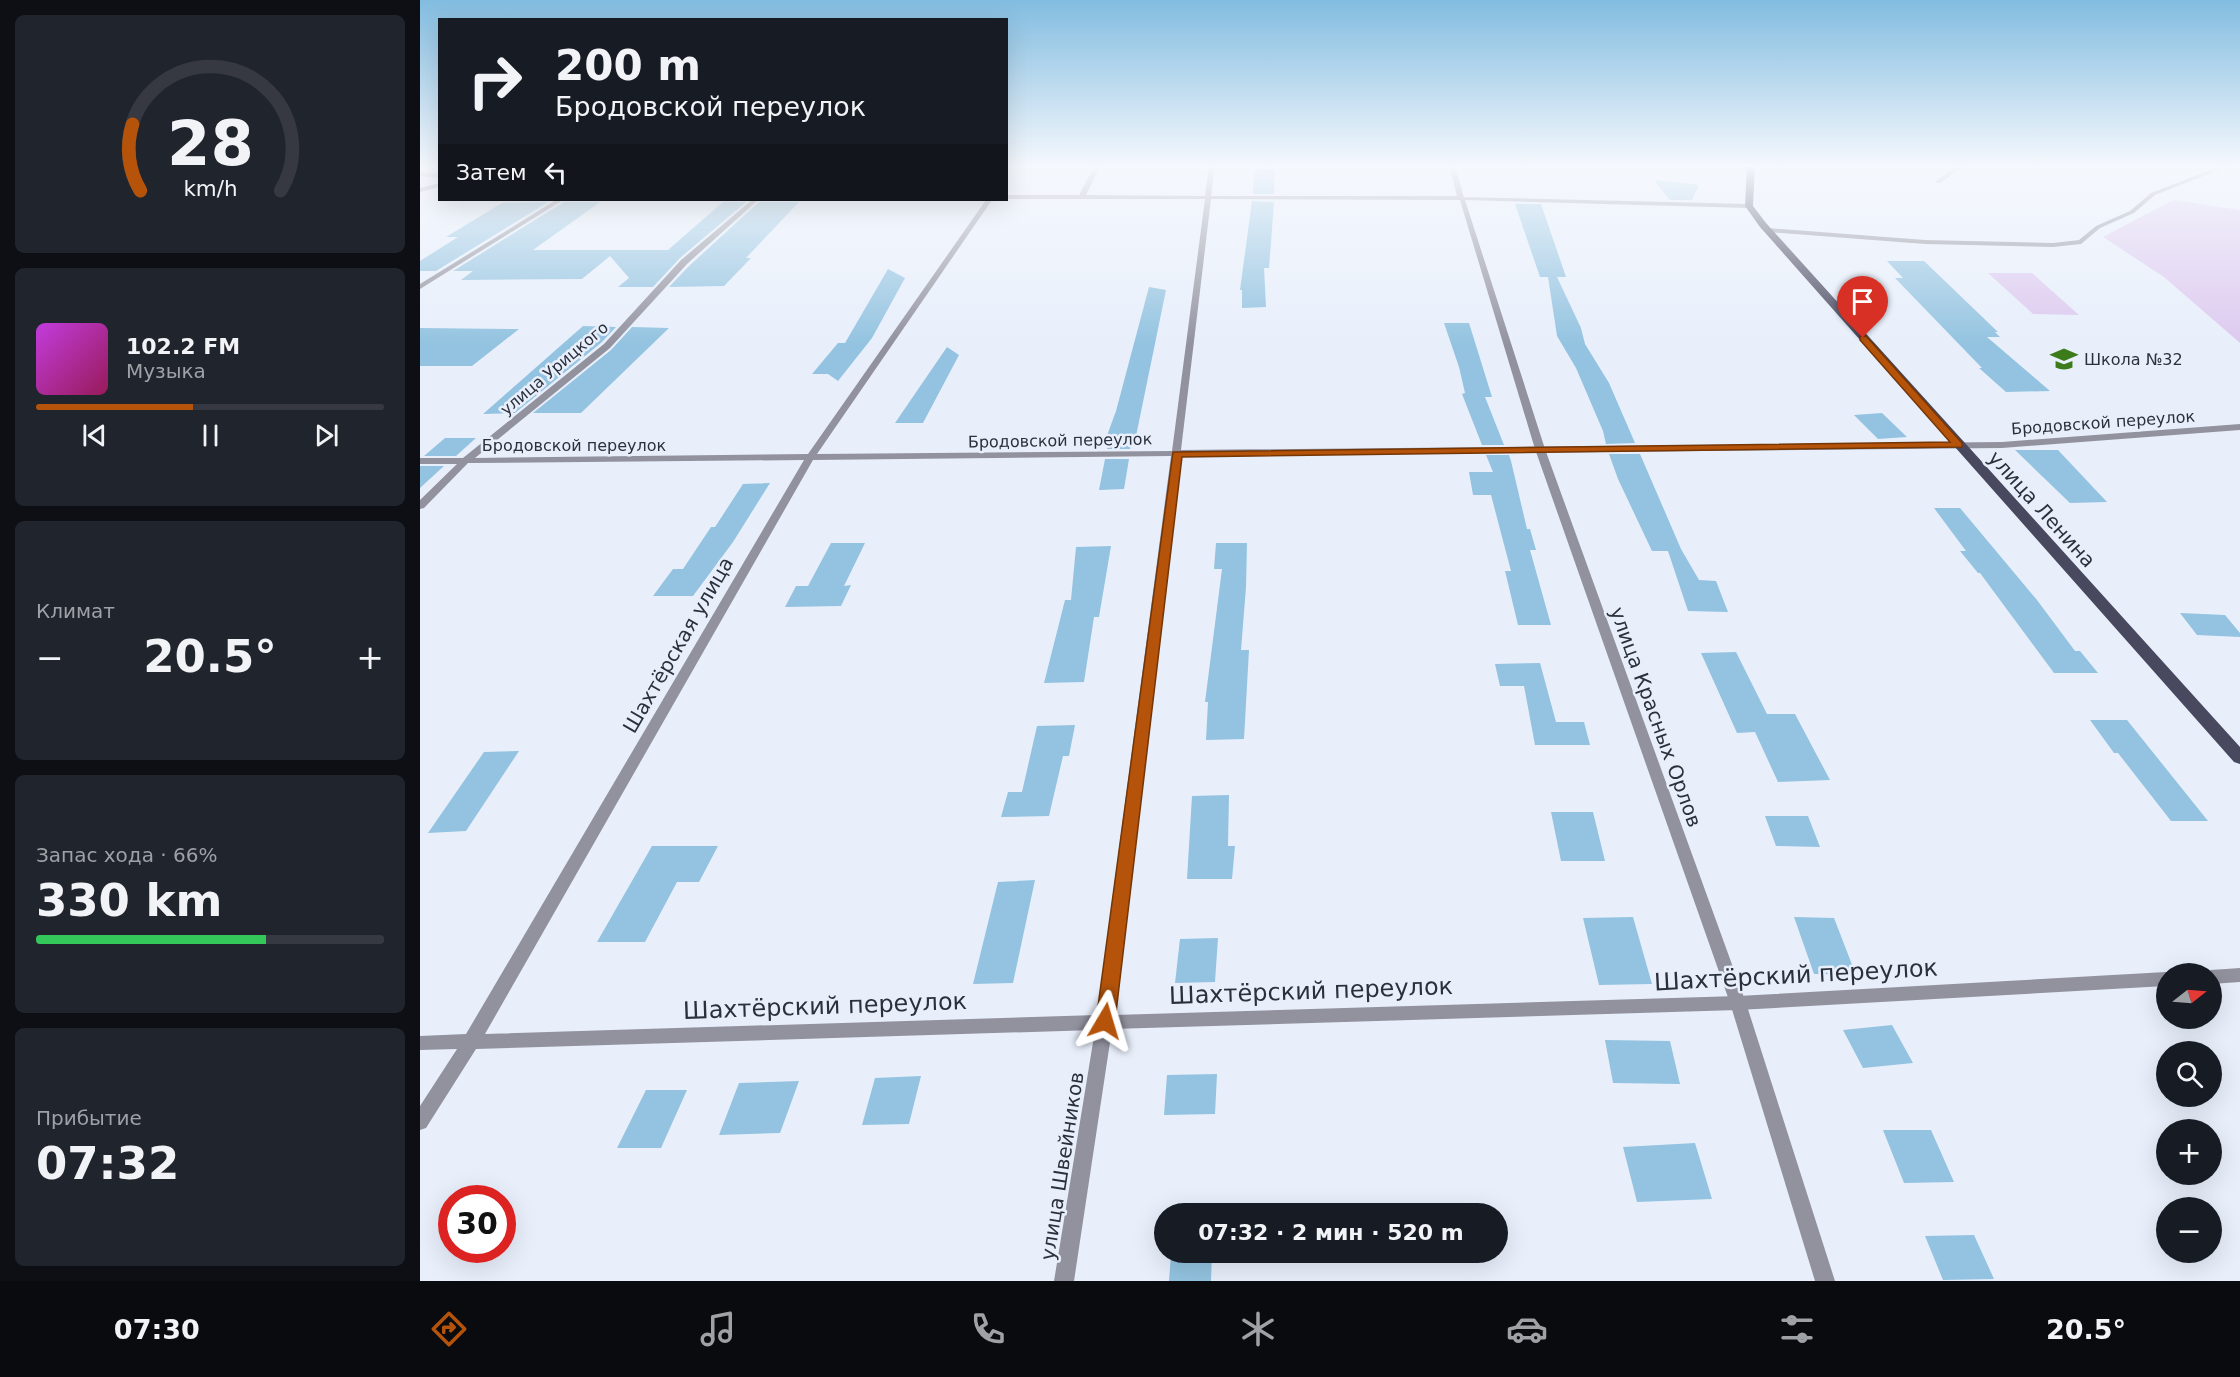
<!DOCTYPE html>
<html lang="ru">
<meta charset="utf-8">
<style>
:root{--surface:#171b24;--page:#20242c;--text:#f1f3f6;--muted:#9ea1a6;--line:#363941;--accent:#b45309}
body{margin:0;font-family:"DejaVu Sans",sans-serif;background:var(--page);color:var(--text);height:100vh;display:flex;flex-direction:column;font-size:22px;white-space:nowrap}
*{box-sizing:border-box;margin:0}
p{font-size:20px;color:var(--muted)}
.icon{flex:none;width:33px;height:33px;fill:none;stroke:currentColor;stroke-width:2;stroke-linecap:round;stroke-linejoin:round}
.map{position:relative;flex:1;overflow:hidden}
.drawer{display:flex;flex-direction:column;gap:15px;padding:15px;background:#0d0f14;width:420px}
.drawer>*{flex:none}
.banner{position:absolute;left:18px;top:18px;width:570px;height:183px;border-radius:0px;box-shadow:0 6px 24px #0002;background:#171b24;color:var(--text);overflow:hidden}
.needle{width:39px;rotate:73deg}
.tools{position:absolute;left:1736px;top:963px;display:grid;gap:12px}
.tools a{display:grid;place-items:center;width:66px;height:66px;border-radius:50%;background:var(--surface);box-shadow:0 6px 24px #0002;font-size:30px}
.speed{position:absolute;left:18px;top:1185px;display:flex;gap:12px;font-size:30px;font-weight:700;text-align:center}
.speed>*{display:grid;place-content:center;width:78px;height:78px;border-radius:50%;background:var(--surface);box-shadow:0 6px 24px #0002;line-height:1}
.speed .limit{border:9px solid #d22;background:#fff;color:#111}
.pin{position:absolute;display:grid;place-items:center;width:51px;height:51px;color:#fff;margin:-62px -26px;border-radius:50% 50% 50% 0;rotate:-45deg;box-shadow:0 0 6px #0007}
.pin .icon{rotate:45deg}
.me{position:absolute;width:66px;margin:-33px;rotate:7deg;stroke-linejoin:round;filter:drop-shadow(0 0 4px #0008)}
.turn{display:flex;align-items:center;gap:21px;height:126px;padding:0 18px;font-size:27px}
.turn .icon{width:78px;height:78px;stroke-width:2.5}
.turn b{display:block;font-size:42px;line-height:51px}
.then{display:flex;align-items:center;height:57px;padding:0 18px;background:#0003;gap:12px;font-size:22px}
.big{font-size:45px;font-weight:600;line-height:1.1}
.drawer .tile{flex:1;display:flex;flex-direction:column;justify-content:center;gap:9px;min-width:0;padding:0 21px;border-radius:9px;background:var(--page)}
.drawer .dial{align-items:center;gap:0}
.dial svg{height:156px;overflow:visible;fill:none;stroke:var(--line);stroke-width:7;stroke-linecap:round;text-anchor:middle}
.dial text{fill:var(--text);stroke:none}
.song{display:flex;align-items:center;gap:18px}
.cover{width:72px;height:72px;border-radius:9px;background:linear-gradient(135deg,hsl(290 70% 55%),hsl(330 70% 35%))}
.played{height:6px;border-radius:3px;background:linear-gradient(90deg,var(--accent) 45%,var(--line) 45%)}
.keys{display:flex;justify-content:space-around;direction:ltr}
.heat{display:flex;justify-content:space-between;align-items:center;font-size:33px;direction:ltr}
.charge{height:9px;border-radius:4px;background:linear-gradient(90deg,#34c759 66%,var(--line) 0)}
.trip{position:absolute;left:734px;top:1203px;width:354px;height:60px;border-radius:30px;background:var(--surface);box-shadow:0 6px 24px #0002;font-weight:600;line-height:60px;text-align:center}
.dock{display:flex;height:96px;justify-content:space-around;align-items:center;background:#090b0e;color:var(--muted)}
.dock .icon{width:42px;height:42px}
.dock .selected{color:var(--accent)}
.dock b{font-size:27px;color:var(--text)}
main{display:flex;flex:1;min-height:0}
.map>svg:first-child{display:block}
</style>
<main>
<section class="drawer">
<div class="tile dial"><svg viewBox="0 0 100 80">
<path d="M14 69A42 42 0 1 1 86 69"/>
<path d="M14 69A42 42 0 0 1 10 35" stroke="#b45309"/>
<text x="50" y="56" font-size="32" font-weight="700">28</text>
<text x="50" y="72" font-size="11">km/h</text>
</svg></div>
<div class="tile">
<div class="song"><i class="cover"></i><div><b>102.2 FM</b><p>Музыка</p></div></div>
<div class="played"></div>
<div class="keys"><svg class="icon" aria-label="previous" viewBox="0 0 24 24"><path d="M18 5L8 12l10 7zM5 5v14"/></svg><svg class="icon" aria-label="pause" viewBox="0 0 24 24"><path d="M8 5v14M16 5v14"/></svg><svg class="icon" aria-label="next" viewBox="0 0 24 24"><path d="M6 5l10 7-10 7zM19 5v14"/></svg></div>
</div>
<div class="tile"><p>Климат</p>
<div class="heat"><a>−</a><b class="big">20.5°</b><a>+</a></div>
</div>
<div class="tile"><p>Запас хода · 66%</p><b class="big">330 km</b><div class="charge"></div></div>
<div class="tile"><p>Прибытие</p><b class="big">07:32</b></div>
</section>
<div class="map">
<svg width="1820" height="1281" viewBox="0 0 1820 1281">
<rect width="100%" height="100%" fill="#e8effb"/>
<path fill="#ddc9ef" d="M1753,200L1820,210V343L1744,277L1683,237Z
M1568,273H1612L1659,315L1613,314Z"/>
<path fill="#93c3e0" d="M834,169H855L854,194H833Z
M1234,180L1279,185L1272,200H1250Z
M832,201L854,202L849,268H844L846,307L822,308V290H820Z
M128,202L16,271H0V261L38,237H26L82,203Z
M144,202H180L113,250H248L303,202H326L260,258L233,287H198L209,278L190,256L162,279L41,280L53,271H33Z
M339,202H379L326,258H331L304,286L249,287L269,266Z
M1095,204H1121L1146,277H1137L1161,328L1165,344L1189,383L1215,443L1186,444L1183,431L1156,368L1137,336L1128,277H1120Z
M1467,261H1504L1578,332H1575L1580,337H1567L1630,391L1586,392L1559,368H1562L1475,278H1483Z
M468,269L485,278L452,338L418,381L408,374H392L418,343H425Z
M729,287L746,290L715,441H711L710,449H687L688,441H685L696,411Z
M1024,323H1049L1072,397H1065L1084,445H1062L1042,394L1045,393L1039,367Z
M163,326L196,327L182,342L95,413L63,414Z
M212,327L249,328L161,413H113L191,350Z
M0,328L99,329L52,366H0Z
M527,347L539,355L503,423H475Z
M1462,413L1487,437L1458,439L1434,415Z
M25,438H56L36,456H4Z
M1595,450H1638L1687,502L1650,503Z
M1189,454H1220L1261,549L1279,580L1296,581L1308,612L1268,611L1248,551H1232L1198,479Z
M1066,455H1089L1091,461L1107,529H1110L1116,550H1110L1131,625H1098L1085,571H1091L1071,495H1053L1049,472H1073Z
M685,459H709L704,489L679,490Z
M0,466H24L0,488Z
M350,483L313,542L273,596H233L253,569H263L291,527H295L323,484Z
M1514,508H1540L1617,600L1655,651H1660L1678,673H1634L1560,573H1558L1540,551H1546Z
M411,543H445L424,586L431,585L421,606L365,607L376,586H388Z
M796,543H827L826,587L821,650H829L824,739L786,740L788,702H785L802,569H794Z
M691,546L679,617H674L664,682L624,683L645,600H651L656,547Z
M1760,613L1805,615L1820,633V637L1777,635Z
M1316,652L1347,714H1375L1410,780L1358,782L1335,732L1317,733L1281,653Z
M1120,663L1136,722H1164L1170,745H1115L1104,686H1080L1075,664Z
M1670,720H1707L1788,821H1751L1698,753H1694Z
M655,725L649,756H643L629,816L581,817L588,792H602L617,726Z
M99,751L46,831L8,833L64,752Z
M809,795L808,846H815L812,879H767L772,796Z
M1131,812H1173L1185,861H1141Z
M1345,816H1388L1400,847L1356,846Z
M232,846H298L279,882H257L225,942H177Z
M615,880L593,983L553,984L578,882Z
M1213,917L1232,984L1179,985L1163,918Z
M1374,917L1414,918L1436,975L1394,974Z
M798,938L795,982L755,983L760,939Z
M1472,1025L1493,1063L1443,1068L1423,1030Z
M1185,1040L1250,1041L1260,1084L1193,1083Z
M797,1074L795,1114L744,1115L747,1075Z
M501,1076L489,1124L442,1125L455,1078Z
M379,1081L360,1133L299,1135L319,1083Z
M226,1090H267L241,1148H197Z
M1463,1130H1511L1534,1182L1484,1183Z
M1275,1143L1292,1199L1217,1202L1203,1147Z
M1554,1235L1574,1279L1523,1280L1505,1236Z
M792,1252L791,1281H749L751,1254Z"/>
<g fill="none" stroke-linecap="round" stroke-linejoin="round">
<path fill="#92929f" fill-rule="evenodd" d="M675,165H681L666,195L785,196L789,165H795L791,196H1037L1029,165H1035L1044,198L1041,200L791,199L761,450L1582,442L1820,424V430L1582,448L760,456L694,1015L1318,996L1746,972L1749,974H1746V986L1318,1010L692,1029L654,1281H634L675,1030L56,1049L6,1128L0,1130V1106L37,1049L0,1050V1036L46,1034L384,460L48,463L4,508L0,509V500L37,464H0V458H43L184,344L261,260L332,200H338L267,264L190,348L55,458L388,454L566,200H572L397,454L752,451L785,199H586V195H659ZM751,456L677,1015L65,1034L393,460Z
M1538,165H1545L1520,183H1516V181Z
M1803,165H1812L1735,195L1714,213L1680,228L1661,244L1633,247L1505,244L1348,232L1345,230L1348,228L1505,240L1633,243L1659,240L1676,226L1710,211L1731,193Z
M0,172L20,174V178L0,176Z
M20,183V187L0,192V188Z
M136,200H143L0,289V284Z
M1820,968V982L1791,984V974H1785L1791,970Z"/>
<path fill="#92929f" fill-rule="evenodd" d="M1039,197L1329,204L1332,206L1329,208L1045,200L1125,449L1326,1003L1415,1281H1395L1310,1003L1115,449Z"/>
<path fill="#48485e" fill-rule="evenodd" d="M1327,165H1335L1333,206L1346,223L1820,747V764L1814,762L1340,227L1325,206Z"/>
</g>
<linearGradient id="sky" x2="0" y2="1"><stop stop-color="#82bce0"/><stop offset="0.48" stop-color="#f5f8fd"/><stop offset="1" stop-color="#f5f8fd" stop-opacity="0"/></linearGradient>
<rect width="1820" height="345" fill="url(#sky)"/>
<path fill="#b45309" stroke="#753606" stroke-width="1.5" d="M1440,336H1446L1542,443V447L762,457L695,1021L692,1027L685,1029L679,1027L676,1021L753,452L1530,442L1440,340Z"/>
<defs>
<symbol id="school-bare" viewBox="-9 -9 18 18"><path d="M0-5L7-2L0 1L-7-2ZM-4 1L0 2.5L4 1V4Q0 6-4 4Z" fill="#3b7b1a" stroke="#e8effb" stroke-width="2.5" paint-order="stroke"/></symbol>
</defs>
<g fill-rule="evenodd">
<use href="#school-bare" x="1625" y="340" width="38" height="38"/>
</g>
<g text-anchor="middle" stroke-width="5" stroke-linejoin="round" paint-order="stroke">
<g font-size="16" fill="#2b313c" stroke="#e8effb" text-anchor="start">
<text x="1664" y="365">Школа №32</text>
</g>
<g font-size="16" fill="#2b313c" stroke="#e8effb">
<text transform="translate(134 368) rotate(-40)" y="6">улица Урицкого</text>
<text transform="translate(1683 422) rotate(-4)" y="6">Бродовской переулок</text>
<text transform="translate(640 440) rotate(-1)" y="6">Бродовской переулок</text>
<text x="154" y="451">Бродовской переулок</text>
</g>
<g font-size="20" fill="#2b313c" stroke="#e8effb">
<text transform="translate(1622 509) rotate(48)" y="7">улица Ленина</text>
<text transform="translate(258 645) rotate(-60)" y="7">Шахтёрская улица</text>
<text transform="translate(1236 717) rotate(70)" y="7">улица Красных Орлов</text>
<text transform="translate(642 1166) rotate(-81)" y="7">улица Швейников</text>
</g>
<g font-size="24" fill="#2b313c" stroke="#e8effb">
<text transform="translate(1376 975) rotate(-3)" y="8">Шахтёрский переулок</text>
<text transform="translate(891 991) rotate(-2)" y="8">Шахтёрский переулок</text>
<text transform="translate(405 1006) rotate(-2)" y="8">Шахтёрский переулок</text>
</g>
</g>
</svg>
<div class="tools">
<a><svg class="needle" viewBox="-14 -14 28 28"><path d="M0-13l5 13h-10z" fill="#e53935"/><path d="M0 13l5-13h-10z" fill="#9ea1a6"/></svg></a>
<a><svg class="icon" aria-label="search" viewBox="0 0 24 24"><circle cx="10" cy="10" r="6"/><path d="M15 15l6 6"/></svg></a>
<a>+</a>
<a>−</a>
</div>
<div class="speed"><div class="limit">30</div></div>
<div class="pin" style="left:1443px;top:338px;background:#d93025"><svg class="icon" aria-label="arrive" viewBox="0 0 24 24"><path d="M6 21V4h12l-3 4 3 4H6"/></svg></div>
<svg class="me" style="left:685px;top:1021px" viewBox="-20 -20 40 40"><path d="M0-17L14 15 0 8-14 15z" fill="#b45309" stroke="#fff" stroke-width="4"/></svg>
<div class="trip">07:32 · 2 мин · 520 m</div>
<div class="banner">
<div class="turn"><svg class="icon" aria-label="right" viewBox="0 0 24 24"><path d="M7 20v-9h11M14 6l5 5-5 5"/></svg><div><b>200 m</b>Бродовской переулок</div></div>
<div class="then">Затем<svg class="icon" aria-label="left" viewBox="0 0 24 24"><path d="M17 20v-9H6M10 6l-5 5 5 5"/></svg></div>
</div>
</div>
</main>
<nav class="dock">
<b>07:30</b>
<svg class="icon selected" aria-label="directions" viewBox="0 0 24 24"><path d="M12 3l9 9-9 9-9-9zM9 14v-3h6M13 9l2 2-2 2"/></svg>
<svg class="icon" aria-label="music" viewBox="0 0 24 24"><path d="M9 18V5l10-2v13"/><circle cx="6" cy="18" r="3"/><circle cx="16" cy="16" r="3"/></svg>
<svg class="icon" aria-label="phone" viewBox="0 0 24 24"><path d="M5 4h4l2 5-3 2q2 4 5 5l2-3 5 2v4C11 20 4 13 5 4z"/></svg>
<svg class="icon" aria-label="climate" viewBox="0 0 24 24"><path d="M12 3v18M4 7l16 10M4 17L20 7"/></svg>
<svg class="icon" aria-label="car" viewBox="0 0 24 24"><path d="M5 17H2v-5l4-1 3-4h7l3 4 3 1v5h-3M9 17h6M6 11h13"/><circle cx="7" cy="17" r="2"/><circle cx="17" cy="17" r="2"/></svg>
<svg class="icon" aria-label="filters" viewBox="0 0 24 24"><path d="M4 7h16M4 17h16"/><circle cx="9" cy="7" r="2"/><circle cx="15" cy="17" r="2"/></svg>
<b>20.5°</b>
</nav>
